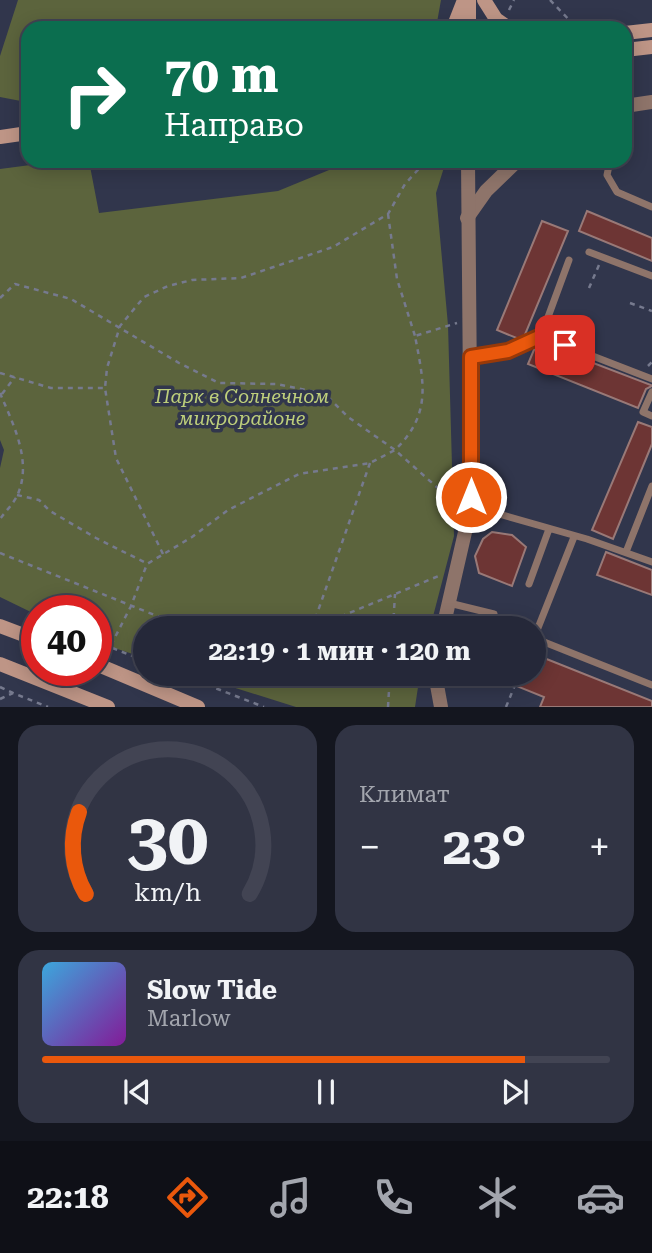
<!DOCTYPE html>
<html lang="ru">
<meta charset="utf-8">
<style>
:root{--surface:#252839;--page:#313444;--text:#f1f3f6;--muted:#a3a6ae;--line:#424453;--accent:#ea580c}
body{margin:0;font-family:"Roboto Serif",serif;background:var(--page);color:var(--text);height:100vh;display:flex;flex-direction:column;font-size:26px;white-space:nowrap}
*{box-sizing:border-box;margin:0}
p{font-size:23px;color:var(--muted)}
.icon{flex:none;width:38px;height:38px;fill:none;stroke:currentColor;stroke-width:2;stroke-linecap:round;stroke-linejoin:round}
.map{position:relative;height:707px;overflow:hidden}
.side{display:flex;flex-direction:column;gap:18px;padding:18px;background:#14161f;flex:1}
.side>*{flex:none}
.top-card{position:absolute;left:21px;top:21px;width:611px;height:147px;border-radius:21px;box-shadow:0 4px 18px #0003,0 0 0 2px var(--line);background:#0b6e4f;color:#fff;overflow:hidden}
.speed{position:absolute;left:21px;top:595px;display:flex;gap:14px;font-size:35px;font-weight:700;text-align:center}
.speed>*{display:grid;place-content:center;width:91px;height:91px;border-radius:50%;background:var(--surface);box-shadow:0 4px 18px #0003,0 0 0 2px var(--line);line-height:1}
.speed .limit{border:10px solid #d22;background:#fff;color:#111}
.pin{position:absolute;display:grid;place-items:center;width:60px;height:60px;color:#fff;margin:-30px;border-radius:14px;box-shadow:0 4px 10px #0006}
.me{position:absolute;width:77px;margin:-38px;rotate:0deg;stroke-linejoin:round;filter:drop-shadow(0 0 5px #0008)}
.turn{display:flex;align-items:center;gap:24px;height:147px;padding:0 28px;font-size:32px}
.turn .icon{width:91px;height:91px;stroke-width:2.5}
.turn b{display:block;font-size:49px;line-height:60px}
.big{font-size:52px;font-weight:700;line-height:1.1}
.side .card{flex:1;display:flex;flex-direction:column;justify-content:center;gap:10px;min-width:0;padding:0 24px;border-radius:21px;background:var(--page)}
.side .dial{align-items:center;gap:0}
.dial svg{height:182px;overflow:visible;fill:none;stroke:var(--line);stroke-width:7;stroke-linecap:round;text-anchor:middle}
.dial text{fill:var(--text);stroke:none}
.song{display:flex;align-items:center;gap:21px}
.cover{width:84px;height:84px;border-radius:10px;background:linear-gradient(135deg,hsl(200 70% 55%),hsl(290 70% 35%))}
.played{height:7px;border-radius:4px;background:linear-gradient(90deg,var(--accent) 85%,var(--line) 85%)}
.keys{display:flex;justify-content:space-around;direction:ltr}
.heat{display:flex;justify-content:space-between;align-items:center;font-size:38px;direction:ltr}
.side .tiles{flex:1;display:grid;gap:18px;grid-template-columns:1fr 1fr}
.card:last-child{grid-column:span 2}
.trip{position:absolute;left:133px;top:616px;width:413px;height:70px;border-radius:35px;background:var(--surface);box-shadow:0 4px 18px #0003,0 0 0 2px var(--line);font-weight:700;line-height:70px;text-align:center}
.tab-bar{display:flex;height:112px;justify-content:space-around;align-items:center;background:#0f1017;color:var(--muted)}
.tab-bar .icon{width:49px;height:49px}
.tab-bar .active{color:var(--accent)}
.tab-bar b{font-size:32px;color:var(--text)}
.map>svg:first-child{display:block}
</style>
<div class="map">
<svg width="652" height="707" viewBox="0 0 652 707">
<rect width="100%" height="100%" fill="#31364c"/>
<path fill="#5c643d" d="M18,0H441L436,28H28V101L26,102L0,97V56Z
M61,161H89L99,213L278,191L351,161H446L436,193L448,325L454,536L430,628H145V658L96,642V611H37V615L0,597V468L4,450L0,440V169Z
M191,674H420L415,707H296Z"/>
<path fill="#6d3534" stroke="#997977" stroke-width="2" d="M587,211L652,238V261L579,231Z
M542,221L568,231L524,337L519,339L497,330Z
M541,343L651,385L652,386L646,389L638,408L528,364L536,345Z
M638,422L652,427V444L613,539L592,530Z
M492,532L512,535L526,547L512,586L479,573L475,556L483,539Z
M606,552L652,570V595L597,575Z
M534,654L652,701V707H540L544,697L487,674H534Z"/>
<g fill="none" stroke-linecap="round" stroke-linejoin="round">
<path stroke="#767a8e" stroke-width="2.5" stroke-dasharray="5 5" stroke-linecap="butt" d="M550,0L577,28
M509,10L514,0
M388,214L397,279L415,336
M589,288L599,265
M0,298L15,284L71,299L179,363L219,383L276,384L325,394L348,417L395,450C432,414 424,383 415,336L457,323
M630,303L652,311
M648,366L652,362
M0,373L51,388H105
M0,393C13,424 33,462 17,496C13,504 5,512 0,519
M2,394L15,377
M17,495L39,500L50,511L96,538L146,563
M0,553L187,628
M163,554L116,458L105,388L107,368L120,326L144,297L168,286L192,280L241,278L333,247L388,214L405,184L426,161
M312,628L370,463
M313,628L441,575
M393,628L395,594
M145,661L110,647L131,606L147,564L192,537L228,510L299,474L370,463L395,450L448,497H457
M179,674L264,707
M194,678L204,674
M0,687L13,693
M0,699L13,693L48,707
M388,707L390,674
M506,707L515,685"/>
<path stroke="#8e746a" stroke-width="7" d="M610,161L607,175L617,192L652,207
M589,252L652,276
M541,336L569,260
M471,357L508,351L541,336L652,379
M652,392L643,412L652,416
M471,506L587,539L652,562
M626,552L652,486
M529,584L549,529
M449,603L494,614L490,628
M534,638L652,685
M534,638L574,537
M476,679L477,674"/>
<path stroke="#8e746a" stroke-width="14" d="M625,106L652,102
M467,218L486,191L517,161"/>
<path stroke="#8e746a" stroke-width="14" d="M443,628L471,506L468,161
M435,674L441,707"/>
<path stroke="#be9586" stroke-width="14" d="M484,0L496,19L509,28
M453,28L464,0
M469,28V0
M625,33L652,30
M625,50L652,47
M0,137L28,133
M0,626L37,640
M0,664L108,707
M96,664L198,707"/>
</g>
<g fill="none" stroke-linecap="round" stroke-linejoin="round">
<defs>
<path id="route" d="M471,497V357L508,351L541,336L565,345"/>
</defs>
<use href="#route" stroke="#983908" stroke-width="18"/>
<use href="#route" stroke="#ea580c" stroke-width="12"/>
</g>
<g text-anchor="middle" stroke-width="7" stroke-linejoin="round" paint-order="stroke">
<g font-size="19" font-style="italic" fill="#becf7b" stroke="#31364c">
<text x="242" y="403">Парк в Солнечном<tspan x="242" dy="22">микрорайоне</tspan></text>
</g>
</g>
</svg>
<div class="speed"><div class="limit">40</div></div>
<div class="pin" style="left:565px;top:345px;background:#d93025"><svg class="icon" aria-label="arrive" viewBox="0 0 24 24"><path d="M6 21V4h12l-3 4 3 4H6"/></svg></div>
<svg class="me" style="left:471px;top:497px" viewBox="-20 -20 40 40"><circle r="17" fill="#ea580c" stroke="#fff" stroke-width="3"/><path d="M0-11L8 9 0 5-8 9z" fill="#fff"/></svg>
<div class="trip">22:19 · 1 мин · 120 m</div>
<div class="top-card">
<div class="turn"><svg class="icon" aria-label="right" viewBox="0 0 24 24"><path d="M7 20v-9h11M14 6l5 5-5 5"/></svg><div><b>70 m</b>Направо</div></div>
</div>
</div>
<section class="side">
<div class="tiles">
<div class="card dial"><svg viewBox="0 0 100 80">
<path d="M14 69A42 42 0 1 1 86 69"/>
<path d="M14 69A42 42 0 0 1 11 33" stroke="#ea580c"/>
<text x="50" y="56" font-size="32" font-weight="700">30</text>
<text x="50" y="72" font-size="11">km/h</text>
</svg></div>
<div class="card"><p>Климат</p>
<div class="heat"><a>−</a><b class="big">23°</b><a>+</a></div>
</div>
<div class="card">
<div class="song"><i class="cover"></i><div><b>Slow Tide</b><p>Marlow</p></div></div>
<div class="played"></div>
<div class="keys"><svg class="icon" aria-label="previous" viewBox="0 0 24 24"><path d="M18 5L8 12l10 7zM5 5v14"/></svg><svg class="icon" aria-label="pause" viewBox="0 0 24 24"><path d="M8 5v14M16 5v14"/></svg><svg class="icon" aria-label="next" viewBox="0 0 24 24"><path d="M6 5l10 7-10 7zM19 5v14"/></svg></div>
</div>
</div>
</section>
<nav class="tab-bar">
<b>22:18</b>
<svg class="icon active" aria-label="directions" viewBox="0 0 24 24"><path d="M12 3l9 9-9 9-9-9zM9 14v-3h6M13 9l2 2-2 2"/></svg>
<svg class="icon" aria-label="music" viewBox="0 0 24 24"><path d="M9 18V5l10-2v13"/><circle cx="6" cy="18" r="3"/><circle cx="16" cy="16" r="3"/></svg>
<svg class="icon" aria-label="phone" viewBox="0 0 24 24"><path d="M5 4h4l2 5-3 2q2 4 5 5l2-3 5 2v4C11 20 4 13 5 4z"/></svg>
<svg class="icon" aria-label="climate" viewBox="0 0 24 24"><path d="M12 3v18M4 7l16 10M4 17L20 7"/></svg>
<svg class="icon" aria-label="car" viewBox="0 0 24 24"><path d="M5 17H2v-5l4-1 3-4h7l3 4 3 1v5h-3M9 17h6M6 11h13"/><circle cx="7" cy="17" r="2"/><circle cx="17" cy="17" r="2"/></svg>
</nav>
